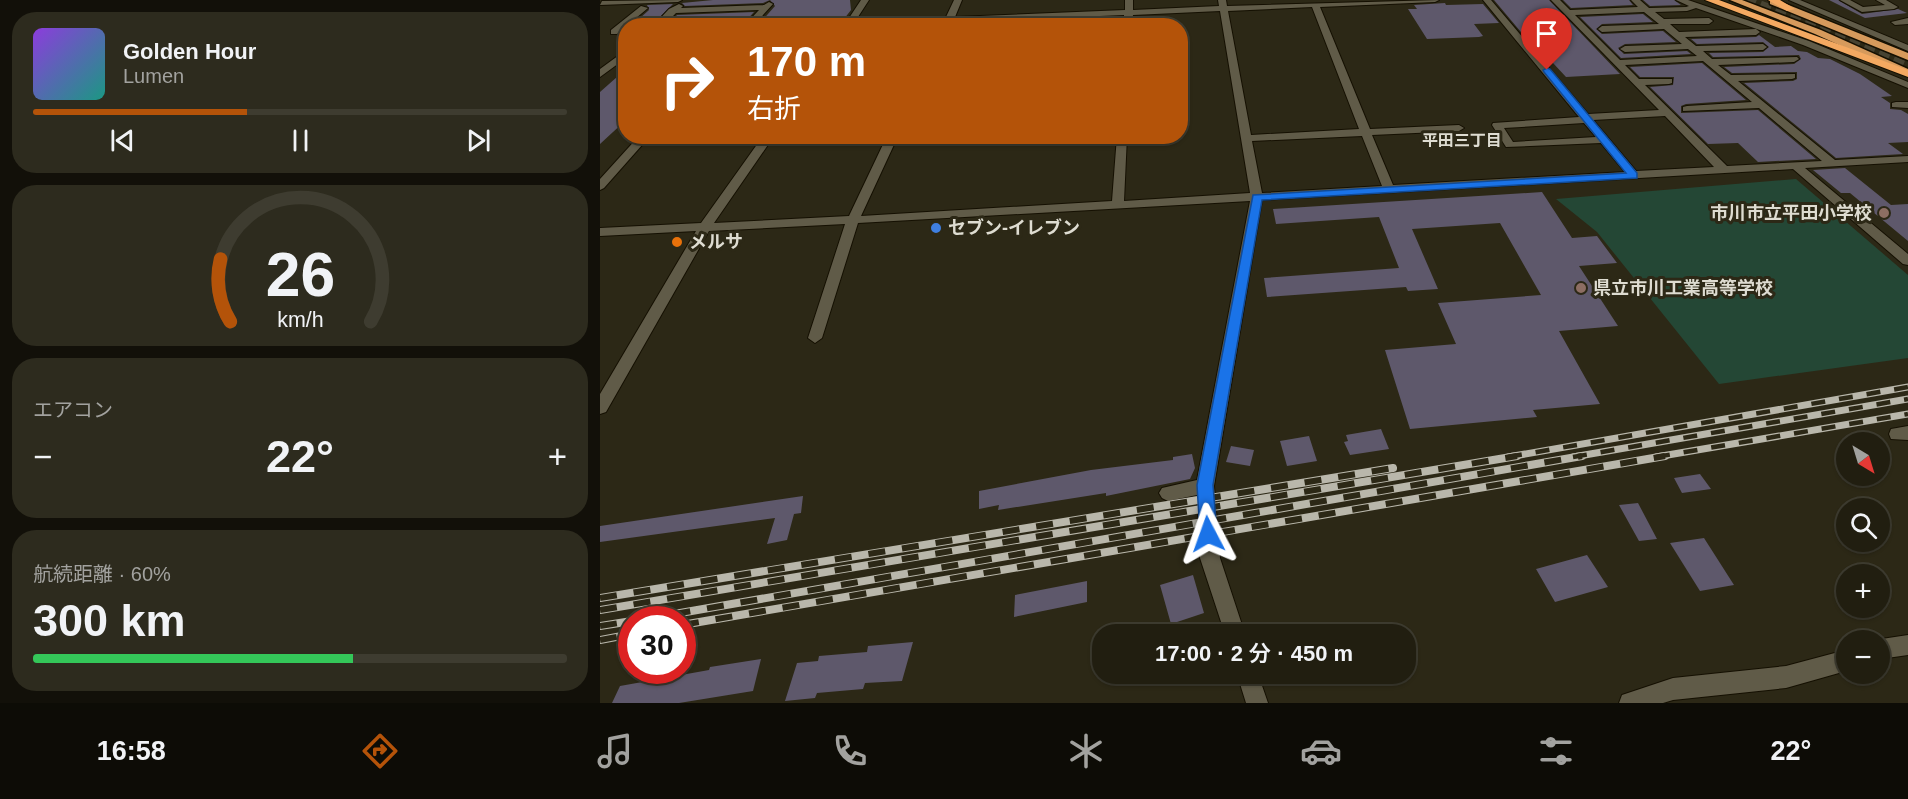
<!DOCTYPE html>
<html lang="ja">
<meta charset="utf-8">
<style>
:root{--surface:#211e10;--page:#2d2b1e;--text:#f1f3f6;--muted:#a2a29f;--line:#3e3c30;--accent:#b45309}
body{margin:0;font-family:Helvetica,"Noto Sans JP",sans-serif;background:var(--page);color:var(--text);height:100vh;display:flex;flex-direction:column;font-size:22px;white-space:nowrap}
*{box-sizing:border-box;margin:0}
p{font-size:20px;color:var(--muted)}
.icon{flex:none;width:33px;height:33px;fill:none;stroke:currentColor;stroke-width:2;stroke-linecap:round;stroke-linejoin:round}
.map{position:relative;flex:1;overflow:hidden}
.sheet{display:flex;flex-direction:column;gap:12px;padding:12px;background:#121009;width:600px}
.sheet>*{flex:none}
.banner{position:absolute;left:18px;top:18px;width:570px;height:126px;border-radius:24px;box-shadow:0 2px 4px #0004,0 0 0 2px var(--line);background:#b45309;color:#fff;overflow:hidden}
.needle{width:39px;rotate:142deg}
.buttons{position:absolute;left:1236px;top:432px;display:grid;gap:12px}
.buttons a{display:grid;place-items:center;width:54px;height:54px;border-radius:50%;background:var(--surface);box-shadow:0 2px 4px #0004,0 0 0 2px var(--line);font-size:30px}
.speed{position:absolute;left:18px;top:606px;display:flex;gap:12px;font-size:30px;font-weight:700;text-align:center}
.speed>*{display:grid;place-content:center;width:78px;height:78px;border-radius:50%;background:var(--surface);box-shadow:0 2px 4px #0004,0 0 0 2px var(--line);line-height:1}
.speed .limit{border:9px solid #d22;background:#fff;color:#111}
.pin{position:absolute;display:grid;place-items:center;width:51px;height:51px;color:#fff;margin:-62px -26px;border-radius:50% 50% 50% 0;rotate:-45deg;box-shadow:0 0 6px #0007}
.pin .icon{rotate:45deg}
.me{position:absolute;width:66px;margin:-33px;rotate:356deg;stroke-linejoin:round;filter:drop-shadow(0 0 4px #0008)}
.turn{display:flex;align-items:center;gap:21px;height:126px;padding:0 30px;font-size:27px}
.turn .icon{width:78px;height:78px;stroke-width:2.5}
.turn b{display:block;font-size:42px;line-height:51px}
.big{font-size:45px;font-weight:600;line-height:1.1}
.sheet .widget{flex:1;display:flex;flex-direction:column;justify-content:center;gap:9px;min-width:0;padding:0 21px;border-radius:24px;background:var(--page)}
.sheet .dial{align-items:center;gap:0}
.dial svg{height:156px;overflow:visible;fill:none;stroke:var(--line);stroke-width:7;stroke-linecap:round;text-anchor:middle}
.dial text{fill:var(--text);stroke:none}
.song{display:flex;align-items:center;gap:18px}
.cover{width:72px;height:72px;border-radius:9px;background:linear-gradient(135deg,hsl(270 70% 55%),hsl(170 70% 35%))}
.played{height:6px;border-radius:3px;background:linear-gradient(90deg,var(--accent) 40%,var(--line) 40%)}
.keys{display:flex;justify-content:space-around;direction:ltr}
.heat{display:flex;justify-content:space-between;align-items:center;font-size:33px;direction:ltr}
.charge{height:9px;border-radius:4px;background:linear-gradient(90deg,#34c759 60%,var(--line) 0)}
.trip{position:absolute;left:492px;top:624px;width:324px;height:60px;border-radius:24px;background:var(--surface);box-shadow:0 2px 4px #0004,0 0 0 2px var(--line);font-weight:600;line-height:60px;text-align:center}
.dock{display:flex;height:96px;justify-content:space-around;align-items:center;background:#0d0c06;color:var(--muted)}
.dock .icon{width:42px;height:42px}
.dock .current{color:var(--accent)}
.dock b{font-size:27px;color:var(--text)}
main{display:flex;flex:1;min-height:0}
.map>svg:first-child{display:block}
</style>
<main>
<section class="sheet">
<div class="widget">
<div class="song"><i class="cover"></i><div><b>Golden Hour</b><p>Lumen</p></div></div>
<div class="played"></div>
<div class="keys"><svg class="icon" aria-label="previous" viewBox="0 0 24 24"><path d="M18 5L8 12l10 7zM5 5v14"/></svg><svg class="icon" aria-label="pause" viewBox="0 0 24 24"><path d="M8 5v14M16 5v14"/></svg><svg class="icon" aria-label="next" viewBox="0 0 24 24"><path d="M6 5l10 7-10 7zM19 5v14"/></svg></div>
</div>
<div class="widget dial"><svg viewBox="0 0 100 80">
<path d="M14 69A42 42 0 1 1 86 69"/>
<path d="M14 69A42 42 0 0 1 9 37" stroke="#b45309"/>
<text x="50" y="56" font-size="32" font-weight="700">26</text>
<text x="50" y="72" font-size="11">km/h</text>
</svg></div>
<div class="widget"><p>エアコン</p>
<div class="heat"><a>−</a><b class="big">22°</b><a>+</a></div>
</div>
<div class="widget"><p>航続距離 · 60%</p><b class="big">300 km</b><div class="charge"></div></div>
</section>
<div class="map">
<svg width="1308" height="703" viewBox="0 0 1308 703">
<rect width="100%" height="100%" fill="#2c2816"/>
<path fill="#244735" d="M1196,179L1308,275V358L1119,384L997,232L956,199Z"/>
<path fill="#5e586b" d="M113,0H170L163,3L85,6L82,3Z
M170,0H250L251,10L244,19L159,24L175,6Z
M894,0H949L1020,74L966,77L953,63H948L943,58Z
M963,0H1029L1033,5L971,8Z
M1043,0H1074L1081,5L1050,6Z
M1229,0H1238L1262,14L1298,9L1307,13L1265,18Z
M845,3L846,5L883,4L899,23L874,24L883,36L879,37L827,39L808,9H817L814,5Z
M73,4L51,26H31L49,10L47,5Z
M154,12L144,23L67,26L77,15Z
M1043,14L1053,22L1002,24L996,29L1002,34L1063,31L1076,42L1025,44L1018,48L1024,54L1087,51L1091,54L1021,58L980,17Z
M1159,35L1175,47L1191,46L1198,51L1207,52L1218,58L1230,59L1260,74L1292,96L1281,97L1290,103V109L1301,110L1308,114V142L1288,143L1303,154L1236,158L1144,83L1193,81L1197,79V72L1132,73L1124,67L1194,64L1201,59L1199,55L1113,57L1109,53L1163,52L1169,47L1163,42L1097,44L1091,39L1156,37Z
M1102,63L1146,100L1086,104L1081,106V113L1158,110L1216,159L1158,162L1138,143L1108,144L1050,87L1073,85L1074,77H1040L1030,67Z
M26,69V120L0,144V92Z
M1245,168L1291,205L1308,204V241L1250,193H1241L1213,170Z
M942,192L972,238L997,236L1017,263L979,266L1018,326L959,331L1000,404L933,410L937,417L810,429L785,350L856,344L838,303L941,295L900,223L812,229L838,289L808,291L806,287L667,297L664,278L799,268L779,217L676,224L673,209Z
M781,429L789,449L750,455L744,442L748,441L746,435Z
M709,436L717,461L687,466L680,441Z
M631,446L654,450L650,466L626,462Z
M592,454L595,468L590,479L506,496V493L398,510L399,505L379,509V491L491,470L573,460V457Z
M1100,474L1111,489L1082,493L1074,478Z
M203,496L201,513L194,514L187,540L167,544L175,518L0,542V526Z
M1038,503L1057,539L1039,541L1019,505Z
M1104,538L1134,585L1100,591L1070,543Z
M987,555L1008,587L955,602L936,569Z
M593,575L604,613L571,624L560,585Z
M487,581V602L414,617L415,595Z
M313,642L302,681L265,683L263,689L217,693L215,698L185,701L197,663L218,661L219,656L267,652L268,646Z
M161,659L153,691L79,703H12L20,686L109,670L110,667Z"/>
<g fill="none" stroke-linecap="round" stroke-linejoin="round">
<path stroke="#474332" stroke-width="11" stroke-dasharray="11 5" stroke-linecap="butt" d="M1145,0L1225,31L1308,68"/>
<defs>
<path id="minor" d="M82,0L78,2L0,5L2,1Z
M261,0H269L256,20L346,17L354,0H362L355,17L525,10V0H533V10L619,6L618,0H626L627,6L839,0L835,2L720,7L770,129L859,125L864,128L859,131L772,135L793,185L1025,172L1001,143L906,147L892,125L893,123L979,117L883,0H891L988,114L1059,110L951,0H960L970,10L1038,7L1031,0H1040L1049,8L1086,7L1089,6L1076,0H1088L1209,41L1308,82V88L1203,45L1096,8L1087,11L1055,12L1064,19L1109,18L1113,21L1109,24H1070L1079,32L1156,29L1160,32L1156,35L1085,37L1096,46L1163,44L1167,47L1163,50L1103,51L1112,59L1197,57L1199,59L1194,62L1118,65L1131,75L1195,74V78L1192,79L1138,81L1235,160L1308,156V162L1205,168L1308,254V265L1303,264L1193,169L662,200L614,486L620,558L645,634H625L600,558L597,495L568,501L562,498L559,493L562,488L597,480L650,201L258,223L222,338L215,343L208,338L245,224L109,231L6,412L0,414V394L96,231L0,236V228L101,223L163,136H174L114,223L249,216L287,136H298L261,216L512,201L517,136H527L524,201L650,193L620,11L533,15L532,26H524V15L352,22L351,26H342L344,22L177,26L247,21ZM712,7L759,129L651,135L628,11ZM1044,12L1059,24L1002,26L998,29L1002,32L1064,29L1082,44L1025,46L1020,49L1025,52L1088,49L1097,56L1020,60L975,15ZM1103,61L1152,102L1087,106L1083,107V111L1159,108L1222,161L1127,166L1045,85L1069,84L1072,83V79H1039L1025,65ZM1065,116L1114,167L1036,171L993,120ZM984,123L996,137L913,142L904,128ZM762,136L782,186L662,193L652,141Z
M1189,0H1200L1308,45V51Z
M1240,0H1250L1263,7L1285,5L1276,0H1286L1298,7L1294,9L1262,12Z
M169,2L173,4L153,26H144L159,10L76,13L63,26H53L69,9L79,4L83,6L81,8L164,5Z
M41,6L48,8L17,34H11V30Z
M1308,18V24L1295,25L1291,22Z
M26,50V58L0,77V69Z
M1296,102H1308V108L1292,107V103Z
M39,136H50L4,188L0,190V179Z
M1308,426V440L1291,439L1289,434L1291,429Z
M1308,635V655L1280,659V640H1275Z
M1246,650V671L1186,688L1073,700L1063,703H1019L1022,695L1073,678L1186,666Z
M637,674H658L668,703H646Z"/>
<path id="trunk" d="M1130,0H1142L1221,30L1308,69V76L1215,34Z
M1170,0H1176L1308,53V60L1170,4Z"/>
<path id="motorway" d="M1105,0H1119L1308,70V77Z
M1168,0H1180L1195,9L1187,11Z"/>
</defs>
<use href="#minor" stroke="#151002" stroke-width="2"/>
<use href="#trunk" stroke="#151002" stroke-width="3"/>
<use href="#motorway" stroke="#151002" stroke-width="2"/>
<use href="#minor" fill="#605b48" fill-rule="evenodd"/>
<use href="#trunk" fill="#d69a5c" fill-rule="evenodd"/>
<use href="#motorway" fill="#f4a961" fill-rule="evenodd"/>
<defs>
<path id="rail-far1" d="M908,457L1308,387
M973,457L1308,399
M1056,457L1308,414"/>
<path id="rail" d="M0,598L793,468
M0,610L917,456
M40,620L982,456
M82,625L1065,456
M0,626L32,621
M0,640L32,634"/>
</defs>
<use href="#rail-far1" stroke="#b9b7ab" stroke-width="7"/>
<use href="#rail" stroke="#b9b7ab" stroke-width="8"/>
<use href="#rail-far1" stroke="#2c2816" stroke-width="4.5" stroke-dasharray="14" stroke-linecap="butt"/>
<use href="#rail" stroke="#2c2816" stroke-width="6" stroke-dasharray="17" stroke-linecap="butt"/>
</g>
<path fill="#1a73e8" stroke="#114b97" stroke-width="1.5" d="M947,68L950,69L1037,173V178L662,200L613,485L617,534L614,539L608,542L602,539L600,534L597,485L653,195L1026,173L944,72L943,70Z"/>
<g fill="#8d6e63" stroke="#2c2816" stroke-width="2">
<circle cx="1284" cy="213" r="6"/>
<circle cx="981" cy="288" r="6"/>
</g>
<circle fill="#3f7fe0" stroke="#2c2816" stroke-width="2" cx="336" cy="228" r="6"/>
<circle fill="#e8710a" stroke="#2c2816" stroke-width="2" cx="77" cy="242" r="6"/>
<g text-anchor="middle" stroke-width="6" stroke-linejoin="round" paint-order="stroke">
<g font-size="16" font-weight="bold" fill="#dedcd1" stroke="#2c2816">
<text x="862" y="146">平田三丁目</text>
</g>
<g font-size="18" font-weight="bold" fill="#dedcd1" stroke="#2c2816" text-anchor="start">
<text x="1272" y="219" text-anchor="end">市川市立平田小学校</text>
<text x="348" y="234">セブン-イレブン</text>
<text x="89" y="248">メルサ</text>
<text x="993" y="294">県立市川工業高等学校</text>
</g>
</g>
</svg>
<div class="buttons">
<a><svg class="needle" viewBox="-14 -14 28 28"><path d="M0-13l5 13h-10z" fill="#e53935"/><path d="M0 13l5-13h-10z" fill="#a2a29f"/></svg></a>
<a><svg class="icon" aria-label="search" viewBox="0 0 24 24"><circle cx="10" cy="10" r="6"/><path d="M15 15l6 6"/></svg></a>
<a>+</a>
<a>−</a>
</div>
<div class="speed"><div class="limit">30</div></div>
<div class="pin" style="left:947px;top:70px;background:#d93025"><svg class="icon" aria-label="arrive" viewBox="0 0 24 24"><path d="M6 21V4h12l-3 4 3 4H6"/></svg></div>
<svg class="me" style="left:608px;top:534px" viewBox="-20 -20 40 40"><path d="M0-17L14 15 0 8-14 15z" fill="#1a73e8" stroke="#fff" stroke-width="4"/></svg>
<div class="trip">17:00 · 2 分 · 450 m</div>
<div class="banner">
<div class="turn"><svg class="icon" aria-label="right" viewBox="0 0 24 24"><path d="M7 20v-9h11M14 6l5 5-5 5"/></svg><div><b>170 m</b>右折</div></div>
</div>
</div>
</main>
<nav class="dock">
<b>16:58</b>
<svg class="icon current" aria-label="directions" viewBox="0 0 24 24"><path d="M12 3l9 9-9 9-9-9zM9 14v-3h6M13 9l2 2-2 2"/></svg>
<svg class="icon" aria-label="music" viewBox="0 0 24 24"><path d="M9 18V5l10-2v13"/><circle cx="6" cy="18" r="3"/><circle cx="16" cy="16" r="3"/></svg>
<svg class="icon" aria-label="phone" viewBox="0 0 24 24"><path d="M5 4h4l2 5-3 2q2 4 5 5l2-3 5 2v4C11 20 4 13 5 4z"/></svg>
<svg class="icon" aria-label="climate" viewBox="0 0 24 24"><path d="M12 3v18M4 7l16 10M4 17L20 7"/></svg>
<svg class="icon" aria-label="car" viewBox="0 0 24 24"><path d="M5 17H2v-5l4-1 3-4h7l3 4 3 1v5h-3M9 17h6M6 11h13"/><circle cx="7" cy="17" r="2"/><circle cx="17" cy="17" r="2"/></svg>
<svg class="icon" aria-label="filters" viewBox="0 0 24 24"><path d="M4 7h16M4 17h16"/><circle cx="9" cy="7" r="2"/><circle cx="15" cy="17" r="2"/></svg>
<b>22°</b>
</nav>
